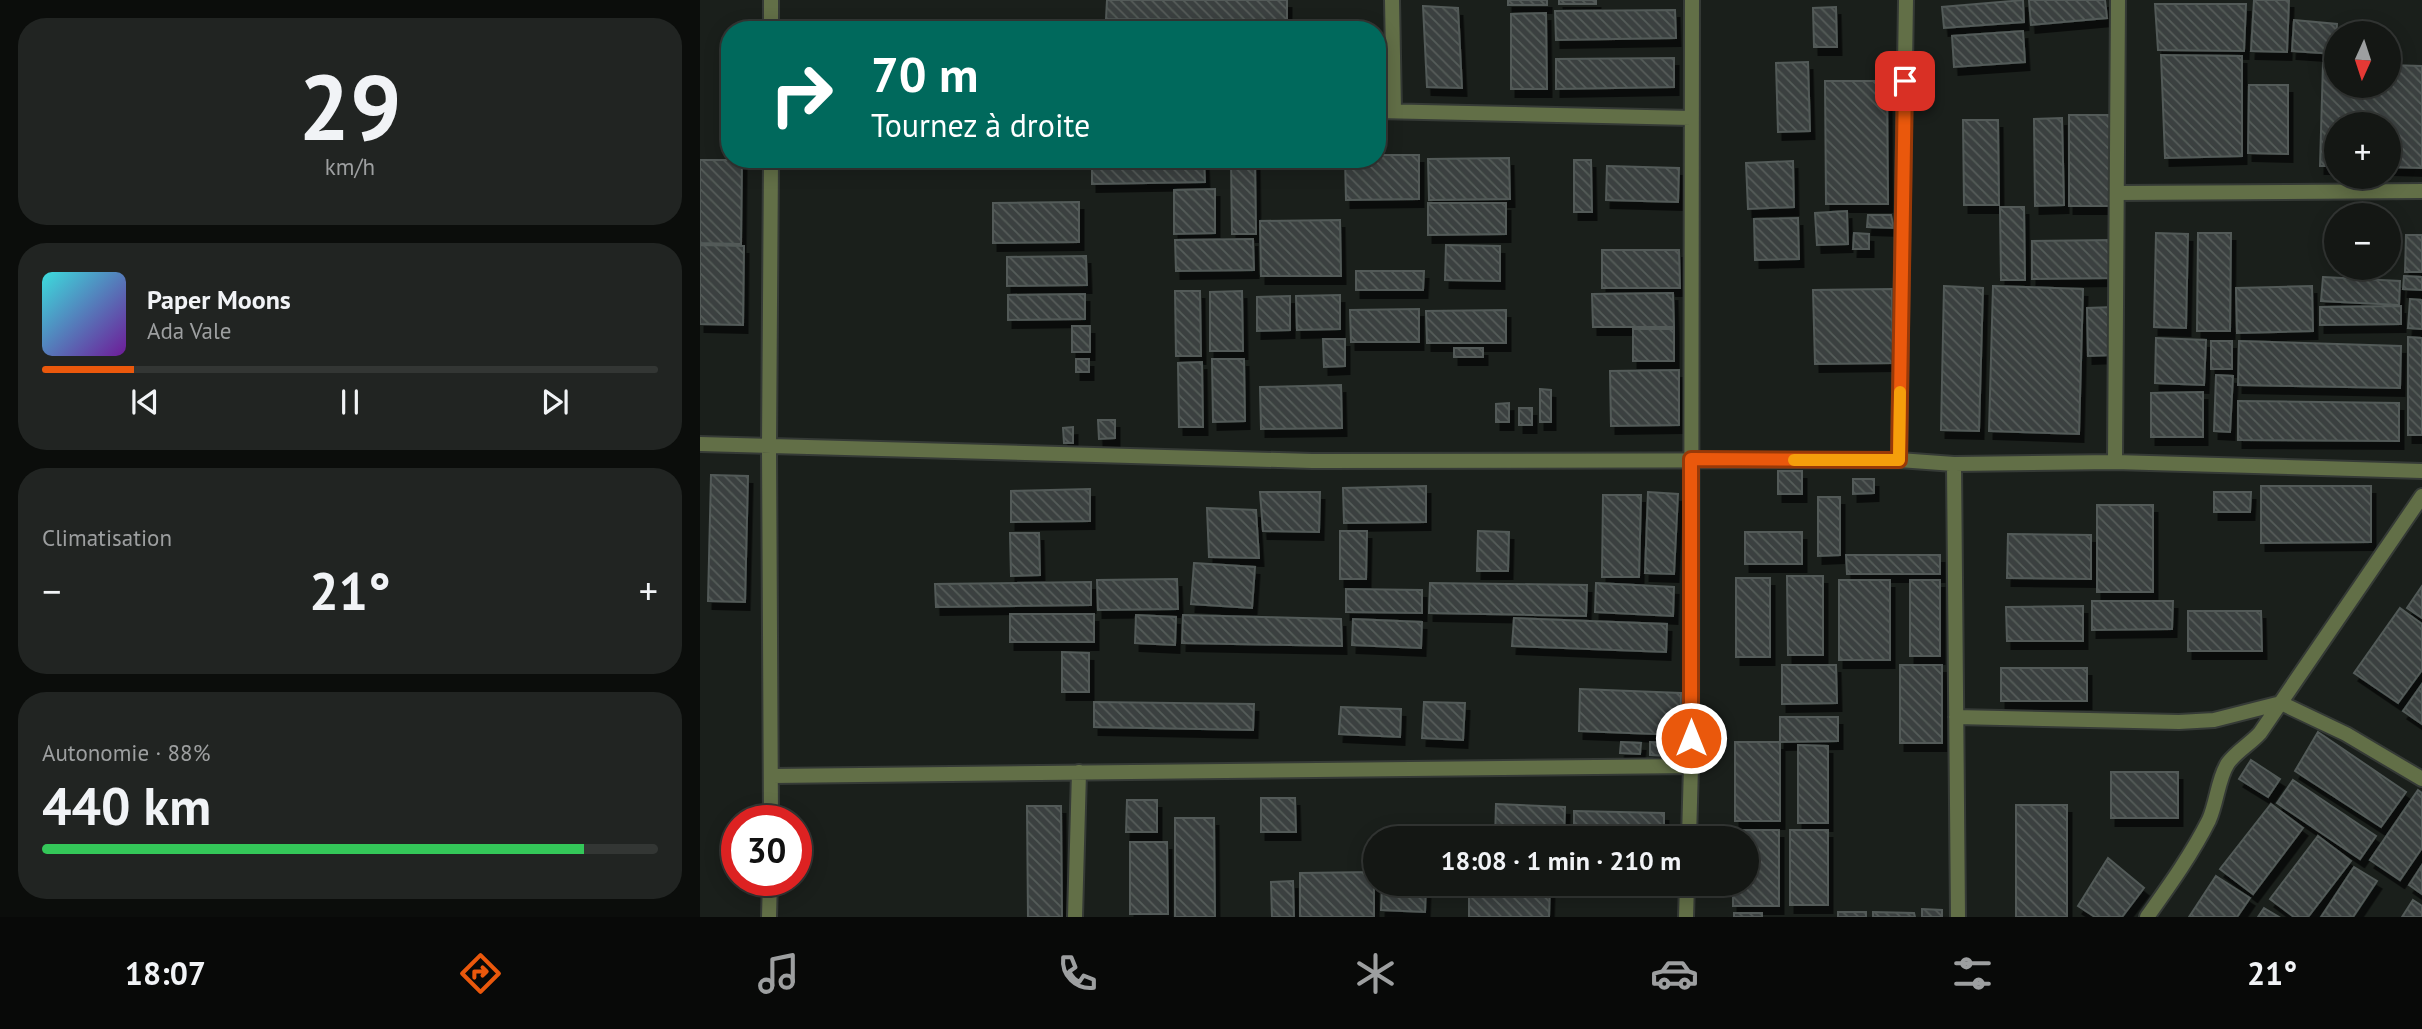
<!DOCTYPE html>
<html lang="fr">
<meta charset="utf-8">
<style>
:root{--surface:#141714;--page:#212422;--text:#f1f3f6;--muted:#9d9fa0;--line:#333634;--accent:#ea580c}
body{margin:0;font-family:"PT Sans",sans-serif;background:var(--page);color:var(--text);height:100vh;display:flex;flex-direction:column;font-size:26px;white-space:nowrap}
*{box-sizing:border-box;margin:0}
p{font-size:23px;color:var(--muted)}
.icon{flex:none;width:38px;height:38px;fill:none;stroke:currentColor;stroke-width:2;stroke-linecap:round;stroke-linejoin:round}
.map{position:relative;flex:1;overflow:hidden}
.details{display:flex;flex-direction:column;gap:18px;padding:18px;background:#0b0d0b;width:700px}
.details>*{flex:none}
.banner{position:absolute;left:21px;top:21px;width:665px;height:147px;border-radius:28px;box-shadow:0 4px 18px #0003,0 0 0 2px var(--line);background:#00695c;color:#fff;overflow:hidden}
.needle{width:46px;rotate:183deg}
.buttons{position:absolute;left:1624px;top:21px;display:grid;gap:14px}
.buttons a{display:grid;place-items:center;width:77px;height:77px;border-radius:50%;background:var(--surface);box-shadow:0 4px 18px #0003,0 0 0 2px var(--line);font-size:35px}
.speed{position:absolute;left:21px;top:805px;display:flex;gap:14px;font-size:35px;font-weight:700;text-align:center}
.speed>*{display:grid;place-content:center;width:91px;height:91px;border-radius:50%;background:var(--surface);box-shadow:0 4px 18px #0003,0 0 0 2px var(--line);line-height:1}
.speed .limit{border:10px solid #d22;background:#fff;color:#111}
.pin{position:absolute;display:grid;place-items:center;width:60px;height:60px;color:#fff;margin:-30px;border-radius:14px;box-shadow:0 4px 10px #0006}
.me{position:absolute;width:77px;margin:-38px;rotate:0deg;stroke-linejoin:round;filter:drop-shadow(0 0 5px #0008)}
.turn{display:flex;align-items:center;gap:24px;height:147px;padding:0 35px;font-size:32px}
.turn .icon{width:91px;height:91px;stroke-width:2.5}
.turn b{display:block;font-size:49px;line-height:60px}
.big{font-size:52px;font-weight:800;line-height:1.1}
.details .card{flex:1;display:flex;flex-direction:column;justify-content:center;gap:10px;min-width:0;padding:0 24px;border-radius:28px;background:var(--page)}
.details .dial{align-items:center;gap:0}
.dial b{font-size:91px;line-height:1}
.song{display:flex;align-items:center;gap:21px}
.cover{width:84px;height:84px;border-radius:10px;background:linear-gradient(135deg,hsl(180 70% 55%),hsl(280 70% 35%))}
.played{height:7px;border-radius:4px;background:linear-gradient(90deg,var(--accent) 15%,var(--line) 15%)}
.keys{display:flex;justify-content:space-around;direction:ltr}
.heat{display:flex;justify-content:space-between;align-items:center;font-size:38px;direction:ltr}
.charge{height:10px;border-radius:5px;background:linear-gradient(90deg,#34c759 88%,var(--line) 0)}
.trip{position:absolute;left:663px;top:826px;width:396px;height:70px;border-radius:35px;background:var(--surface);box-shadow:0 4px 18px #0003,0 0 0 2px var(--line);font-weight:800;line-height:70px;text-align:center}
.menu{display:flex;height:112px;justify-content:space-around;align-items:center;background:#080908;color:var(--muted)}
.menu .icon{width:49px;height:49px}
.menu .current{color:var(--accent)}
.menu b{font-size:32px;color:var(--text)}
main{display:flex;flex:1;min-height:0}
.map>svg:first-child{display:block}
</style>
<main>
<section class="details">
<div class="card dial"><b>29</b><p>km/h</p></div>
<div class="card">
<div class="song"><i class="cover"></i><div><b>Paper Moons</b><p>Ada Vale</p></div></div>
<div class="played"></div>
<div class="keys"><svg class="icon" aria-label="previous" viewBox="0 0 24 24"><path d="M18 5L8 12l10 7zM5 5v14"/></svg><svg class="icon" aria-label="pause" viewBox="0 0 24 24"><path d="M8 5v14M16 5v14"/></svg><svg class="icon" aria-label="next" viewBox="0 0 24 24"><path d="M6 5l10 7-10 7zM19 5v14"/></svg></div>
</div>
<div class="card"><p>Climatisation</p>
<div class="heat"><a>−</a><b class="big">21°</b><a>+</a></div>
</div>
<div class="card"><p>Autonomie · 88%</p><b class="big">440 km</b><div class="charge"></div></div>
</section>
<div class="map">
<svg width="1722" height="917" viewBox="0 0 1722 917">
<defs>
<pattern id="building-back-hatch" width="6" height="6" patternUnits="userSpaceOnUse" patternTransform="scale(1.75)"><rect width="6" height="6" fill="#3a413f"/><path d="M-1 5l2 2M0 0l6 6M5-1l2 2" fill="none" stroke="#565c5a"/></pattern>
<filter id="shadow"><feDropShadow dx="4.5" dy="8" stdDeviation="0" flood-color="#0009"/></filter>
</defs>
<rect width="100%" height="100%" fill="#1a1f1b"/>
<path fill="url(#building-back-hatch)" stroke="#525a58" stroke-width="2" filter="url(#shadow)" d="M407,0H587V20L406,19Z
M808,0H847V5H808Z
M859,0H896V4H859Z
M1323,0L1324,22L1244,28L1242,7Z
M1329,0H1405L1407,18L1331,25Z
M1554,0H1589L1587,52L1551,51Z
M1455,4H1546L1544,51L1458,50Z
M723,6L758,8L762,88L727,87Z
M1136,7L1137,47H1114L1113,8Z
M975,10L976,38L856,40L855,11Z
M846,13L847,89H811V14Z
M1594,20L1637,24L1635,54L1592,51Z
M1323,31L1325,62L1254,67L1252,36Z
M1461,55L1542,56V156L1465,158Z
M974,58V87L856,89V59Z
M1108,62L1110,131L1078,132L1076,63Z
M1623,63L1636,64V86H1689V65L1722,66V168L1689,167V124H1636V166H1620Z
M1125,81H1187L1188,204H1126Z
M1549,85H1588V154L1548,153Z
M1369,115H1410V206H1369Z
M1362,118L1364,205L1335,206L1334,119Z
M1263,120H1298L1299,205H1264Z
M677,155H719V199L646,200L645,159H677Z
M809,158L810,199L729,200L728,159Z
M392,159H504L505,182L392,184Z
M0,160H42L41,244L0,243Z
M874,160H891L892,212H874Z
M531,161H555L556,234H532Z
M1093,161L1094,207L1048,209L1046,163Z
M907,166L979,168L978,202L906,200Z
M515,189V233L474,234V190Z
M379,202V242L293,243V203Z
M728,203H806V234L728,235Z
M1300,207H1324L1325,280H1301Z
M1147,211L1148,244L1117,245L1115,213Z
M1168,215H1191L1194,228L1167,227Z
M1098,218L1099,259L1055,260L1054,219Z
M640,220L641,276H561L560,221Z
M1154,233L1169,234V249H1153Z
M1456,233L1488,234L1486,328L1454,327Z
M1498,233H1531L1530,331H1497Z
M1706,235H1722V272H1705Z
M553,239L554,270L476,271L475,240Z
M1411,240L1412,278L1332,279V241Z
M0,245L44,246L43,325L0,324Z
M746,245L800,246V281L745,280Z
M902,250H979L980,288H902Z
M386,256L387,285L307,286V257Z
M656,271H724L723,290H656Z
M1704,276L1722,277V290L1703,289Z
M1623,277L1700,281L1699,305L1621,301Z
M1244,286L1283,288L1279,431L1241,430Z
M1293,286L1383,289L1379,434L1289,431Z
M1612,286L1613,331L1537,333L1536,288Z
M1192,289L1193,363L1115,364L1113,290Z
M475,291H500L501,356H476Z
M542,291L543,351H510V292Z
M973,293L974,327H893L892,294Z
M385,294V319L308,320V295Z
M640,295V329L597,330L596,296Z
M590,296V330L557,331V297Z
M1710,299L1722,300V329L1708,328Z
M1701,306V324L1620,325V307Z
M1413,307L1414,355L1388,356L1387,308Z
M719,309V342H651L650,310Z
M806,310V343H727L726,311Z
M372,326H390V352H372Z
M933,329H974V361H933Z
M1708,337L1722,338V435H1708Z
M1456,338L1506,340L1504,385L1455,383Z
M623,339H645V366L624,367Z
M1511,341H1532V369H1511Z
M1539,341L1701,346L1700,388L1538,385Z
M754,348H783V357H754Z
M376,359H389V372H376Z
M512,359H544L545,421L513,422Z
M502,362L503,427H479L478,363Z
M979,370V425L911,426L910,371Z
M1516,375L1533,376L1530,432L1514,431Z
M641,385L642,428L561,429L560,387Z
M840,389L851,390V422H840Z
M1503,392V437H1451V393Z
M1538,401L1699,403V441L1538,440Z
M809,403V422H796V404Z
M819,408H832V425H819Z
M398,420H415V438L399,439Z
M373,427V443H364L363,428Z
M1078,471H1102V494H1078Z
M11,475L48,476L45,602L8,601Z
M1153,479H1174V493L1153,494Z
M726,486V522L644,523L643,488Z
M1561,486H1671V542L1561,543Z
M390,489V521L311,522V491Z
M560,492H620L619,532L563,531Z
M948,492L978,494L974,574L945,573Z
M1514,492H1551L1550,512H1514Z
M903,495H941L939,577H902Z
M1118,497H1140V555L1118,556Z
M1397,505H1453V592H1397Z
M507,508L556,510L559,558L509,557Z
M640,531H667L666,579H640Z
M778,531L809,532L808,571H777Z
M1045,532H1102V564H1045Z
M310,533H339L340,575L311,576Z
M1308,534L1391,535V579L1307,578Z
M1146,555H1240V574H1147Z
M494,563L555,567L552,608L491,604Z
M1087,576H1123V655H1088Z
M1036,578H1070V657H1036Z
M477,579L478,609L398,610L397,580Z
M1139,580H1190V660H1139Z
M1210,580H1240V656H1210Z
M391,582V605L236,607L235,584Z
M730,583L887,585L886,616L729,613Z
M896,583L974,587L973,616L895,612Z
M1722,586V618L1707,608Z
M646,589L722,590V613L646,612Z
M1392,601H1473L1472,629L1392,630Z
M1383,606V641H1307L1306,607Z
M1700,608L1722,624V670L1698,703L1654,673Z
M1488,611H1561L1562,651H1488Z
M310,614H394V642H310Z
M436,615L476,617L475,645L435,643Z
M483,615L641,619L642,646L482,643Z
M814,618L967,624L966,652L812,646Z
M653,619L722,622L721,648L652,645Z
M362,652L389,653V692H362Z
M1082,665H1136L1137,703L1082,704Z
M1200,665H1242V743H1200Z
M1301,668H1387V701H1301Z
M1722,684V724L1703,711Z
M880,689L981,693L980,735L879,731Z
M394,702L554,704L553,730L394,727Z
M724,702L765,703L763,740L722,738Z
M641,707L701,709L700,737L639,734Z
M1080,717H1138V741L1080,742Z
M1618,732L1706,792L1681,827L1595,771Z
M921,742L941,743L940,754L920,753Z
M950,742L969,743L968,756L950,755Z
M1035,742H1080V821H1035Z
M1098,745L1128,746V823H1098Z
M1551,760L1580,779L1568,797L1539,779Z
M1411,772H1478V818H1411Z
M1593,780L1676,836L1660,859L1577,803Z
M1718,790L1722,793V848L1700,880L1670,860Z
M561,798H595L596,832H561Z
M427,800H457V832H426Z
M796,804L865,807L864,838H795Z
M1571,804L1603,828L1553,894L1520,869Z
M1316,805H1367V917H1316Z
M327,806H361L362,917H328Z
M874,811L964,813V838H874Z
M475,818H514L515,917H475Z
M1034,830H1079V906H1033V884H1046V838H1034Z
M1090,830H1128V905H1090Z
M1618,836L1651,861L1608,917H1594L1570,899Z
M430,842H467L468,914H430Z
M1408,858L1444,888L1422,917H1395L1378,906Z
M1722,865V894L1709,885Z
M1654,867L1677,881L1653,917H1621Z
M674,872V917H600V873Z
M1516,876L1550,898L1537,917H1489Z
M593,881L594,917H572L571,882Z
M682,884H726L725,912L681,910Z
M769,884H850L849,917H769Z
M1713,900L1722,906V917H1702Z
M1564,908L1579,917H1558Z
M1222,909L1242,910V917H1222Z
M1138,912H1166V917H1138Z
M1173,912L1214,913L1215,917H1173Z
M1034,913H1062V917H1034Z"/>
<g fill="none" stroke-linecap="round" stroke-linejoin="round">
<defs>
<path id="street" d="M692,0L694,111
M71,30V0
M677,111L991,118
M1418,193L1722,191
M0,444L612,461L1199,460L1254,464L1415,462L1722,471
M1199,460L1206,0
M1415,462L1418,0
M1254,464L1258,917
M1256,717L1479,722L1514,720L1581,703L1646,734L1722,779
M72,776L991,766
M71,821L69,447L71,159
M989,838L991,766L992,0
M69,917L70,880
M375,917L379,772
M986,917L987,884
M1447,917C1469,886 1492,854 1509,820C1517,802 1518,778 1528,763C1537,751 1550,744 1560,733L1722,496"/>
</defs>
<use href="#street" stroke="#353a36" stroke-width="18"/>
<use href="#street" stroke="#626f47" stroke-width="14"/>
</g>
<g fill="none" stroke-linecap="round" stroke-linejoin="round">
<defs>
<path id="route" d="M991,738V459L1199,460L1205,81"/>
</defs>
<use href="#route" stroke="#983908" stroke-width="18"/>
<use href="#route" stroke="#ea580c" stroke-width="12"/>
<path stroke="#f59e0b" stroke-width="12" d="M1094,460H1199L1200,392"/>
</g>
</svg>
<div class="buttons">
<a><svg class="needle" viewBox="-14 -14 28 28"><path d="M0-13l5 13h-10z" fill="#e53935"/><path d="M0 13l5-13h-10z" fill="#9d9fa0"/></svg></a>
<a>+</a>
<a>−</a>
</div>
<div class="speed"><div class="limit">30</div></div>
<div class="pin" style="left:1205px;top:81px;background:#d93025"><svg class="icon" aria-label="arrive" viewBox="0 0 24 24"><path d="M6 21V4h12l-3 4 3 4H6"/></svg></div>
<svg class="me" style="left:991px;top:738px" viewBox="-20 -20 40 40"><circle r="17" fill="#ea580c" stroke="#fff" stroke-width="3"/><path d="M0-11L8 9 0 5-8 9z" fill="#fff"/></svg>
<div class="trip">18:08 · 1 min · 210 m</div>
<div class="banner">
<div class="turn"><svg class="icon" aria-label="right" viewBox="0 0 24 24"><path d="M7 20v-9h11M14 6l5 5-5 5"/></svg><div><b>70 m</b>Tournez à droite</div></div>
</div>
</div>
</main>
<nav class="menu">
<b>18:07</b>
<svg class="icon current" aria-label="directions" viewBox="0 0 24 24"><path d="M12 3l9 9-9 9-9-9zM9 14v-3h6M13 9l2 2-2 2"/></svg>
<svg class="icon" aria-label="music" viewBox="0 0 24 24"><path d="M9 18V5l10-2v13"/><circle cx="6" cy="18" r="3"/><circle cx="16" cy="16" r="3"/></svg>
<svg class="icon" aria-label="phone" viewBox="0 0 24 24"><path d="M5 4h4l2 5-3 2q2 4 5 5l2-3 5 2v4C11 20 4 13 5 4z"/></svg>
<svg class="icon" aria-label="climate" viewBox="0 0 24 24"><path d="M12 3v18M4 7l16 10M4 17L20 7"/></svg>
<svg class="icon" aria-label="car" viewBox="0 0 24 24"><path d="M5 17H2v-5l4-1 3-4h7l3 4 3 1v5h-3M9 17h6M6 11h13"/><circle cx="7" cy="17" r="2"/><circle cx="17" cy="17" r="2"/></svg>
<svg class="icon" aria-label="filters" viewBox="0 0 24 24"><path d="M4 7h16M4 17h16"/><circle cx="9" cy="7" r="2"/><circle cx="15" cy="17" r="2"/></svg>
<b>21°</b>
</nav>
